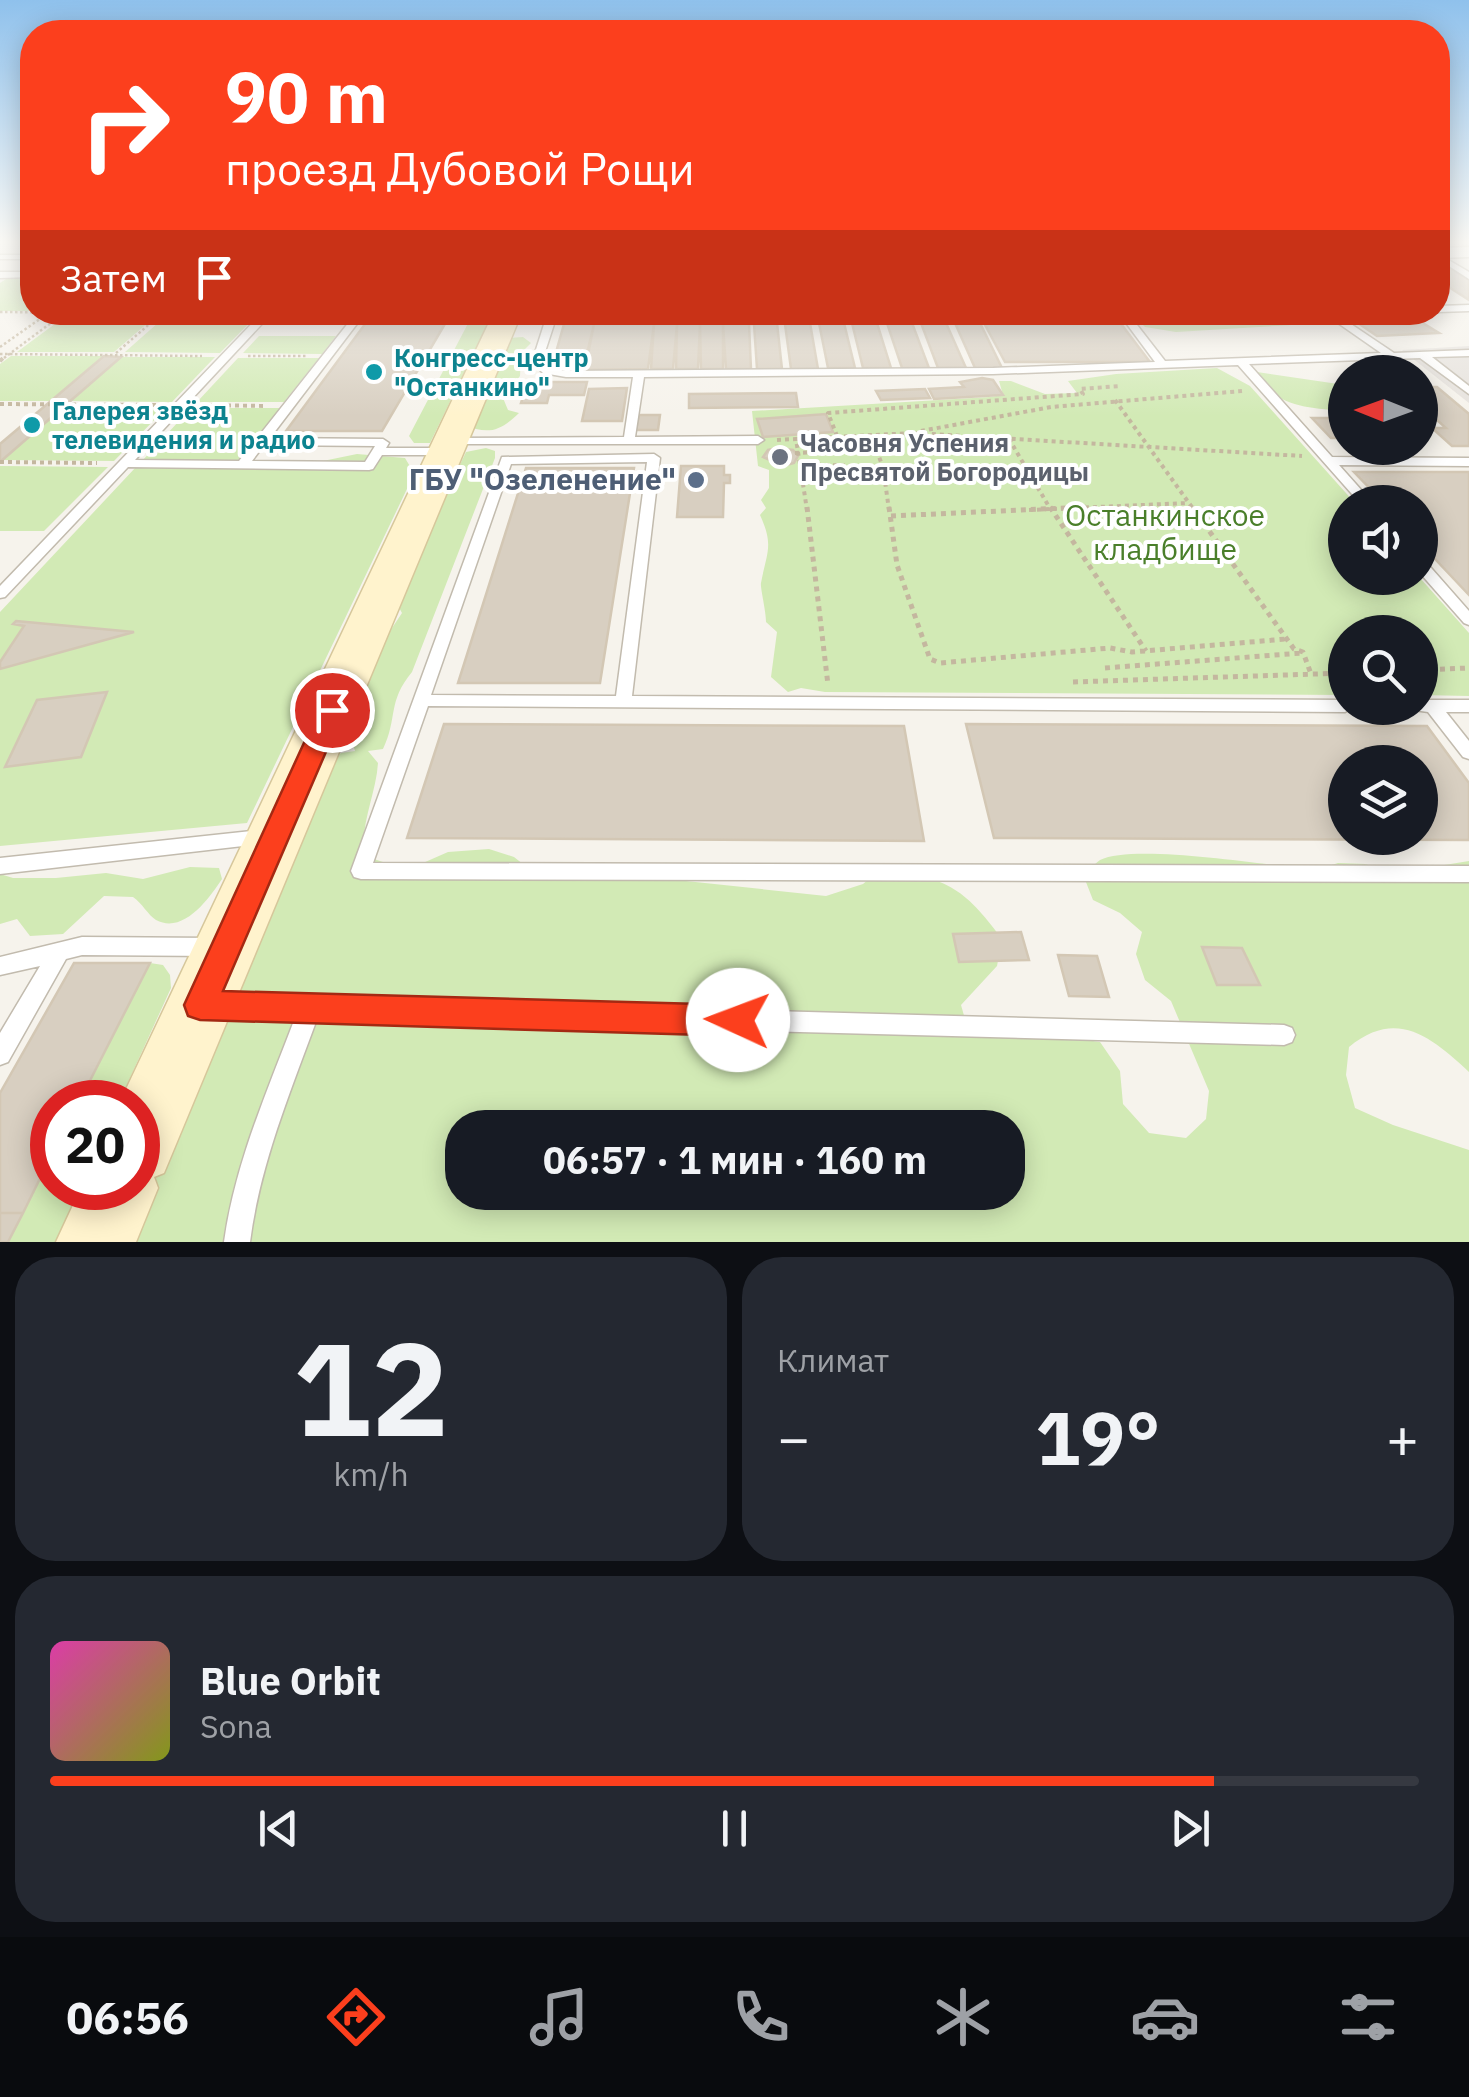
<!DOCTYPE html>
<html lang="ru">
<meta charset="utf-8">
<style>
:root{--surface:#171b24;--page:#242831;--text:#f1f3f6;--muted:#9ea1a6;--line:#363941;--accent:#fc3f1d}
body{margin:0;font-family:"IBM Plex Sans",sans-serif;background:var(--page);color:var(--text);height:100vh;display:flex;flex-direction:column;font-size:38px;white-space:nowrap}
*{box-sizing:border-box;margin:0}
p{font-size:32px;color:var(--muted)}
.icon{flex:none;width:55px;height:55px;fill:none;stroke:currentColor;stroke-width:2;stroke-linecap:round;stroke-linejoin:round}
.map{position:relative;height:1242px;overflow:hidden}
.panel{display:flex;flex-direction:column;gap:15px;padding:15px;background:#0d0f14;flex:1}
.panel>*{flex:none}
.banner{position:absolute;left:20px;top:20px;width:1430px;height:305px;border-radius:40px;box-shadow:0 5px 25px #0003;background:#fc3f1d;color:#fff;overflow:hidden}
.needle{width:65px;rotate:271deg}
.controls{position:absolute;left:1328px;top:355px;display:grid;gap:20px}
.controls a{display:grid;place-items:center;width:110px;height:110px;border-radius:50%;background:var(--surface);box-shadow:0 5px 25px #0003;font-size:50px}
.speed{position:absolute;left:30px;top:1080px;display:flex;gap:20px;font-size:50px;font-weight:700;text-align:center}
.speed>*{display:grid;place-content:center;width:130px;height:130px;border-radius:50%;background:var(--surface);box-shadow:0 5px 25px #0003;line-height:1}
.speed .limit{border:15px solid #d22;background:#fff;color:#111}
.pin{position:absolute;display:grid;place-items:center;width:85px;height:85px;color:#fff;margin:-42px;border:5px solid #fff;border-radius:50%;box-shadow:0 2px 10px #0007}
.me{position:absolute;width:110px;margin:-55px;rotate:272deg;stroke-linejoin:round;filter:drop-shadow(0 0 8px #0008)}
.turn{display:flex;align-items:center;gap:35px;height:210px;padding:0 40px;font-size:45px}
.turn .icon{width:130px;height:130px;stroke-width:2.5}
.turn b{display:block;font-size:70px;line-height:85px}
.then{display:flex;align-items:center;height:95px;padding:0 40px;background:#0003;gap:20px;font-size:38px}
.big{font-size:75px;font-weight:700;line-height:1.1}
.panel .widget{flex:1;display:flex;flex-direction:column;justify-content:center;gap:15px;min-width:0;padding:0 35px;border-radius:40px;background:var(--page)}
.panel .dial{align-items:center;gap:0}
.dial b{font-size:130px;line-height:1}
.song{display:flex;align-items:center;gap:30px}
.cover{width:120px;height:120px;border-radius:15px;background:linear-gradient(135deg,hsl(320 70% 55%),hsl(70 70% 35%))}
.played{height:10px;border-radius:5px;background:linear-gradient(90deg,var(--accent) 85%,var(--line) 85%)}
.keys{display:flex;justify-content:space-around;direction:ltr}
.heat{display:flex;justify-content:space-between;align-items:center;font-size:55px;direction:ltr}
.panel .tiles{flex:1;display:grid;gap:15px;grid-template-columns:1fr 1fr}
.widget:last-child{grid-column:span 2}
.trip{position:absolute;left:445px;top:1110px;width:580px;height:100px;border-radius:40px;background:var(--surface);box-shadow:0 5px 25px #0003;font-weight:700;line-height:100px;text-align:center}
.tabs{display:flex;height:160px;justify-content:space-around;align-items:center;background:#090b0e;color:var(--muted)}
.tabs .icon{width:70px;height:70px}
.tabs .current{color:var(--accent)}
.tabs b{font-size:45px;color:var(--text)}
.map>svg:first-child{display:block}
</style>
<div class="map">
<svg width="1469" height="1242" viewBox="0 0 1469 1242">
<rect width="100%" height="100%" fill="#f6f3ec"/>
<path fill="#e6e2dd" d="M1469,346V403L1402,350Z"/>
<path fill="#d2eab5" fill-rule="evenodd" d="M6,279H32V311H0V283Z
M474,312L493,313L430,443H414L409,436Z
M1195,313H1315L1318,320L1309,324L1176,332L1145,327L1131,313Z
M67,315H157L114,352H17Z
M167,315L256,316L220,353L125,352Z
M259,336H336L322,354L243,353Z
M523,337L531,343L521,353L520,376L503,398L508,410L519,413C500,431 489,435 464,425L506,338Z
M11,356H104L51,401H0V364Z
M121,357H215L172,402L70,401Z
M238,358H319L284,402H197Z
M1217,368L1250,386L1354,502H1345V578H1420L1469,633V696L1420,695V632H1345V695L825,692L801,688L788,692L771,677L777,632L766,622C766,611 760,587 761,583C767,551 774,546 760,515L766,508L761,500L769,488V470L758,466L752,411L990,397L1003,395L999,381H1011L1045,394L1077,393L1068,381L1116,374Z
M1257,372L1345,385V411C1310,408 1273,408 1257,372Z
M63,407L166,408L114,461L2,460Z
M191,408H280L239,461H142Z
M486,448L495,451V458L412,672C387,702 398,718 383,749L368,751L378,763C376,795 359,826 365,856L407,870L448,852L489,849L514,857L533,872L667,879L826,896L863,884L881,869C946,878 963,886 1002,939L997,966L961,1005L969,1033L1049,1035L1100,1042L1120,1071L1123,1104L1149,1133L1186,1138L1206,1119L1209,1091L1171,1001L1145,980L1136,954L1142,932L1120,913L1093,900L1084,877C1089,871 1094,864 1100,860C1135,843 1271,866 1316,870L1338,863L1365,864L1395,873L1469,861V1072C1431,1037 1397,1008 1349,1047L1346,1075L1355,1108L1393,1125L1469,1150V1242H113L148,1182L323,769L341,753L355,751L347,725L388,634L402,613L392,595L446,484L454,477L466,452ZM462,1128H1008V1192H462Z
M357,454L405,458L411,468H417L247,823L0,846V612L136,467L318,462Z
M0,466L108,467L44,531H0Z
M190,867L219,868L222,879C210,897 184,935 156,920C148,915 142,903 133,897L104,896L63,934L30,936L17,919L0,924V874L13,878H56L106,873L143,879Z
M150,963L163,965L170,975L171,988L119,1102H77L116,1022L127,984Z
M52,1152V1188H83L60,1242H8Z"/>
<path fill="#d8cfc1" stroke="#d3c7b4" stroke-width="2.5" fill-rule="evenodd" d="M1445,265L1469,280V300L1438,280V266Z
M374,312H452L382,431H286Z
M568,312H596L598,316L599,312H627L629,316L630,312H655L657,316L658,312H678L679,316L680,312H701L700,316H725V312H748V316H754V312H776V316H785L784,312H808L809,316H818L817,312H841L842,316H850L849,312H874L875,316H885L884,312H908L909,316H918L917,312H941L943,316H952L950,312L976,316H980L979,312H1112L1150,362H1005L984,323H980L1002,368H975L955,323H946L966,368H938L921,323H912L929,368H902L887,323H877L891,368H863L852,323H844L855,368H828L819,323H810L818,369H791L785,324L777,323L782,369H757L754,324H749L751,369H726L723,324V369H701L700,324L698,369H676L677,324L673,369H651L654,324L648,369L585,370L594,324L583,370H551L564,324H559Z
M1408,314L1439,333L1377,336L1348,316Z
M104,356L121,357L0,462V444Z
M982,378L993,380L1003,395L934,399L929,389L964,387L960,382Z
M528,382H587L584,395H549L547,403H521Z
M1420,387H1437L1469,414V446H1452L1432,428H1446L1420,405Z
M627,388L622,421H582L589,389Z
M925,389L930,398L881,400L876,391Z
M796,393L798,407L689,408V394Z
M826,414L833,432L763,437L757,419Z
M639,415H660L658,430H636Z
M1312,418H1345V438H1331Z
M778,448L793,450L798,456L794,463L783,466L763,457L768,450Z
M681,466H724V475H730V483H724L723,517H677Z
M526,468H634L600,683H458Z
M1354,472H1469V595L1420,543V502H1383Z
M16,621L134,632L0,669V662L24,626L13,624Z
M107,692L81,757L5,767L37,700Z
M444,724L904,726L924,841L407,838Z
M966,724L1427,726L1469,783V840L994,838ZM1345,762H1420V838H1345Z
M1021,932L1029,960L959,962L953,934Z
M1202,947L1242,948L1260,985H1217Z
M1058,955L1097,956L1109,997L1069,996Z
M74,963H150L79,1102H52V1154L23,1213H0V1093Z
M0,1213H23L8,1242H0Z"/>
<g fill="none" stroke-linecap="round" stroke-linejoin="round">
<defs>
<path id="lane" d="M1438,254L1469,272V279L1438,259Z
M0,255H32V259H0Z
M0,272H32V277L0,278Z
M1469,305V311L1438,312V306Z
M263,312H273L135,460L239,461L357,312H366L270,438L383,439L389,443L386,448H446L450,449V455H382L373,469L369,470L128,467L5,597L0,598V586ZM264,445L375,446L365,462L252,461Z
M548,312H558L542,361L550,368L566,371L993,368L1155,362L1118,312H1127L1165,361L1381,353L1325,314L1366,312L1339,316L1394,353L1469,350V356L1432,357L1469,386V394L1420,358L1249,364L1332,457L1469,458V466L1339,465L1372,502H1359L1238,365L993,374L644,377L635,437L758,436L764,440L758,444H447V440L451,438L624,437L633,377H566L543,373L532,362Z
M654,454L660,458L632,696L1345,700V708H1352L1345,712L428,706L373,863L1469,866V882L361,879L354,877L351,871L502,457ZM647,462L616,696L431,695L511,464Z
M1420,560L1425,561L1469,611V625L1464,623L1420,573Z
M1420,700H1469V712H1446L1469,741V759L1463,757L1428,712L1414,710L1413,708H1420Z
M261,830L268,832L270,837L268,842L261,844L0,874V858Z
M82,937L214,938L221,941L224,947L221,953L214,956L82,955L66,959L8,1062L0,1065V1033L40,966L0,975V957Z
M214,996L1284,1025L1292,1028L1295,1035L1292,1042L1284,1045L317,1019C290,1093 260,1164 250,1242H224C235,1163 267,1092 295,1018L214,1016L206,1013L203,1006L206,999Z"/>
<path id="street" d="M1469,247V257L1438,258V248Z"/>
<path id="secondary" d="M494,312H522L164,1173L154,1177L158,1188L136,1242H56L81,1188H138V1102H120Z"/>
</defs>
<use href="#lane" stroke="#c2bbae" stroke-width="3"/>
<use href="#street" stroke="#c2bbae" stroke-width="3"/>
<use href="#secondary" stroke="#d6c79b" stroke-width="3"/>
<path stroke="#c4b79f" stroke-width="2.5" stroke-dasharray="2.5 2.5" stroke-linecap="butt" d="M0,312L242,314
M0,347L47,314
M116,353L161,314
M0,354L202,356
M248,356H307
M0,361L63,314"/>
<path stroke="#c4b79f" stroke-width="4" stroke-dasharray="4 4" stroke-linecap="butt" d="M0,361L3,358
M1115,400L1194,510
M0,404L157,405
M203,405L267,406
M921,431L1051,407L1242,391
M837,436L828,413L1083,394L1080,389L1120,386
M796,439L913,433L1302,456
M1009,439L1051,510
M777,440L796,439L807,510
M795,453L877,450
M0,462L97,463
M801,464L883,467L870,434
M883,467L889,510
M1029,510L1188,503"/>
<path stroke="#c4b79f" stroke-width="5" stroke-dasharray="5 5" stroke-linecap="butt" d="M807,507L828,685
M889,507L897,565L930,659L940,663L1110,648L1132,652L1286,639
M1050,507L1146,651
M1192,507L1294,649L1303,652L1311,674
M891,516L1086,507
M1105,668L1302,653
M1420,670L1469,668
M1073,682L1345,673"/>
<use href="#lane" fill="#fff" fill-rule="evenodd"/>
<use href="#street" fill="#fff" fill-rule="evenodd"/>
<use href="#secondary" fill="#fff3cd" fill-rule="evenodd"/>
</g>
<linearGradient id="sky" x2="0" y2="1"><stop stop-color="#8fc1ec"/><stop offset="0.58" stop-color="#fbfaf6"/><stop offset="1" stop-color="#fbfaf6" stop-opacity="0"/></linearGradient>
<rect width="1469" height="416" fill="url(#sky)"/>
<path fill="#fc3f1d" stroke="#a42913" stroke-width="2.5" d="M332,701L344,710L223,991L738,1005L750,1010L755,1020L750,1031L738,1036L200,1020L188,1016L184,1005L319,710Z"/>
<g fill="#0f9aa8" stroke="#fff" stroke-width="4">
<circle cx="374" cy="372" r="10"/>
<circle cx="32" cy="425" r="10"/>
</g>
<circle fill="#6b7280" stroke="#fff" stroke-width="4" cx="780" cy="457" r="10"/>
<circle fill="#5c6f8a" stroke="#fff" stroke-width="4" cx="696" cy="480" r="10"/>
<g text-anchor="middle" stroke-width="8" stroke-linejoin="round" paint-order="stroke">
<g font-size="25" font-weight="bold" fill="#0d838f" stroke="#fff" text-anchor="start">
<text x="394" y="367">Конгресс-центр<tspan x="394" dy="29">"Останкино"</tspan></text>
<text x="52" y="420">Галерея звёзд<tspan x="52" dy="29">телевидения и радио</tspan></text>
</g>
<g font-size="25" font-weight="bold" fill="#5b616d" stroke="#fff" text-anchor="start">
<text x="800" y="452">Часовня Успения<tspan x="800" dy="29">Пресвятой Богородицы</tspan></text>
</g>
<g font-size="30" font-weight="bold" fill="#4e5e75" stroke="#fff" text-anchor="end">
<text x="676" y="490">ГБУ "Озеленение"</text>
</g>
<g font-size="30" fill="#4a7f2a" stroke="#fff">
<text x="1165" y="526">Останкинское<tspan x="1165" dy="34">кладбище</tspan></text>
</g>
</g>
</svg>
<div class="controls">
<a><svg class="needle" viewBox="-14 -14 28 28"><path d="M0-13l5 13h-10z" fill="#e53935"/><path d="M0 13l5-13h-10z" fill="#9ea1a6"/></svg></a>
<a><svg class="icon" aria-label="sound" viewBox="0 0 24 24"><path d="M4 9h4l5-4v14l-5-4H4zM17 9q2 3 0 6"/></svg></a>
<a><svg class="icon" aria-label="search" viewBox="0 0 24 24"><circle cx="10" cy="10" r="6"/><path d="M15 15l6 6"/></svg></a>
<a><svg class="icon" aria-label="layers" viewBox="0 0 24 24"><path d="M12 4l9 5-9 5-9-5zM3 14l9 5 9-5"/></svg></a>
</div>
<div class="speed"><div class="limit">20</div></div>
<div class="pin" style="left:332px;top:710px;background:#d93025"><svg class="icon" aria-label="arrive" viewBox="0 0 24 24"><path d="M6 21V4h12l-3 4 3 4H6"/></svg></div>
<svg class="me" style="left:738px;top:1020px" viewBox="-20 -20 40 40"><circle r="19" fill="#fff"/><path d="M0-13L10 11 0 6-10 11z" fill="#fc3f1d"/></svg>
<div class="trip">06:57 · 1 мин · 160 m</div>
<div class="banner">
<div class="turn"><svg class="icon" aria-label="right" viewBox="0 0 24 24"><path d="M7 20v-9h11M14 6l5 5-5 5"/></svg><div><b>90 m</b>проезд Дубовой Рощи</div></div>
<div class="then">Затем<svg class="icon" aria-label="arrive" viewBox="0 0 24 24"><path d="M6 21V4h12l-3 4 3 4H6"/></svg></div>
</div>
</div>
<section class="panel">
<div class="tiles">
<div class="widget dial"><b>12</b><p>km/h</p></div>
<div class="widget"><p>Климат</p>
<div class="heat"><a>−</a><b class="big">19°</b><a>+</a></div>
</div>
<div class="widget">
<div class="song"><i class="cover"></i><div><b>Blue Orbit</b><p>Sona</p></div></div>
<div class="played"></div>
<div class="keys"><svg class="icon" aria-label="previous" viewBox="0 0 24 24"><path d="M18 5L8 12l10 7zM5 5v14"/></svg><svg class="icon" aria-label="pause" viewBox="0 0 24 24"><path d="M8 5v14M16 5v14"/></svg><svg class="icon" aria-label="next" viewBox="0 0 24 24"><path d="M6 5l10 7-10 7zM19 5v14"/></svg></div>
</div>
</div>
</section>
<nav class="tabs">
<b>06:56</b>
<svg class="icon current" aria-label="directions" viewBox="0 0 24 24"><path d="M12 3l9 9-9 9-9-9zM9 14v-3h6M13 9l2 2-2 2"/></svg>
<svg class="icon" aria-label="music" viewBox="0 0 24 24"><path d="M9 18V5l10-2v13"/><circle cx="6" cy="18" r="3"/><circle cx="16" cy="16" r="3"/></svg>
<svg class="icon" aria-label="phone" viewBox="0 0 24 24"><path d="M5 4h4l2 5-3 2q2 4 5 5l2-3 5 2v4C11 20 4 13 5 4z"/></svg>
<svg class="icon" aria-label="climate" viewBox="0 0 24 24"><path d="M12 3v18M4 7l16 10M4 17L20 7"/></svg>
<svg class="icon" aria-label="car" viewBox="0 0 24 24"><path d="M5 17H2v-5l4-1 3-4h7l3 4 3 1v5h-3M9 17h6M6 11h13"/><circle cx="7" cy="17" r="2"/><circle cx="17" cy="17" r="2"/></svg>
<svg class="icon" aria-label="filters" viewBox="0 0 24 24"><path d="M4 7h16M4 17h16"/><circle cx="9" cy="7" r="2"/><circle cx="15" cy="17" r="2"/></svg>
</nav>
